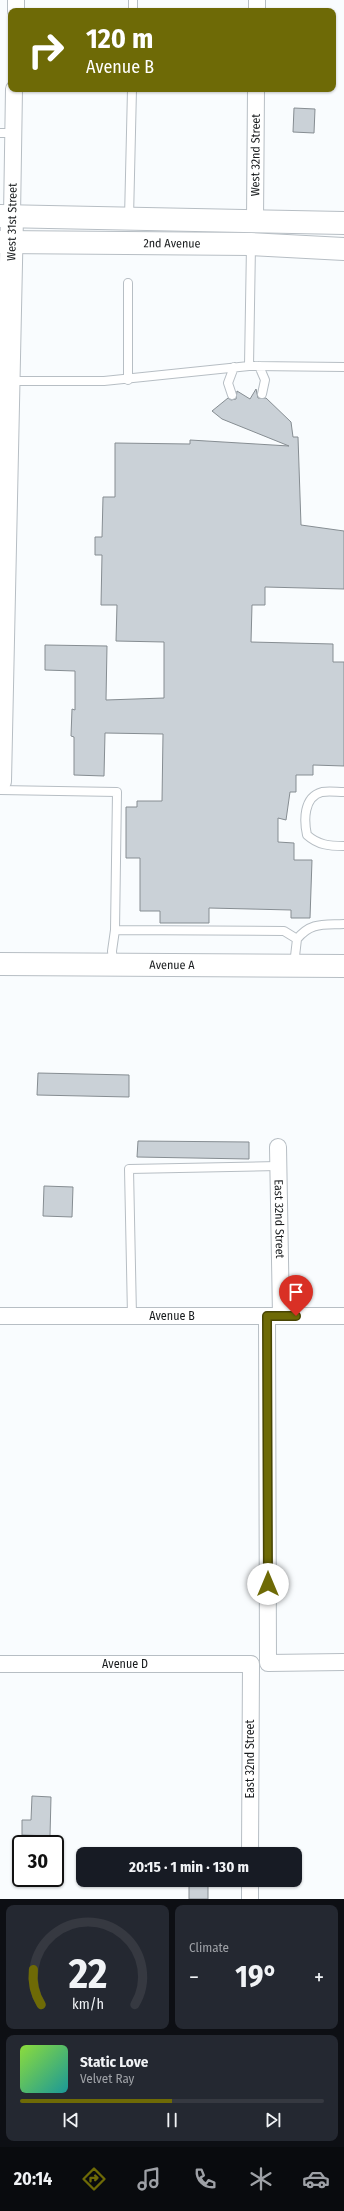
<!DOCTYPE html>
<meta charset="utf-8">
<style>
:root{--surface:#171b24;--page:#242831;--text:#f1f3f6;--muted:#9ea1a6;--line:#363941;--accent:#6e6a06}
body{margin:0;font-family:"Fira Sans Condensed",sans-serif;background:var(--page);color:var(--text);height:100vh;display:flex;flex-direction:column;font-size:15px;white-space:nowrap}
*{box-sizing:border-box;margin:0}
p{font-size:13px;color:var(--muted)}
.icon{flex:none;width:22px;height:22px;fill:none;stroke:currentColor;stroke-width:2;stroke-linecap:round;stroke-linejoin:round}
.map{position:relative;height:1899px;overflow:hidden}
.side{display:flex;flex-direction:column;gap:6px;padding:6px;background:#0d0f14;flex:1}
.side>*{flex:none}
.banner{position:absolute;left:8px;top:8px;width:328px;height:84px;border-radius:8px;box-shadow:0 1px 3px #0004;background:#6e6a06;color:#fff;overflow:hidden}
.speed{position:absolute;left:12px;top:1835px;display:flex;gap:8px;font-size:20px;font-weight:700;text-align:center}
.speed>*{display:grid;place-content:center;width:52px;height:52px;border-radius:50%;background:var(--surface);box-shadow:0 1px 3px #0004;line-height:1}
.speed .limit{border:2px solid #111;border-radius:6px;background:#fff;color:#111}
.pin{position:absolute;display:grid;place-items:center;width:34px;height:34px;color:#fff;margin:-41px -17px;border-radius:50% 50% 50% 0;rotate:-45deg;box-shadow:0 0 4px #0007}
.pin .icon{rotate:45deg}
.me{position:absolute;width:44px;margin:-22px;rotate:0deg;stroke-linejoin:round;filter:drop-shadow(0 0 3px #0008)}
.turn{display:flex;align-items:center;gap:14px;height:84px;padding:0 12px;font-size:18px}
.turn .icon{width:52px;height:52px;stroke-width:2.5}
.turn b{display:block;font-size:28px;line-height:34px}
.big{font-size:30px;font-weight:700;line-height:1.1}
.side .widget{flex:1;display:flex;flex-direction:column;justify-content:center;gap:6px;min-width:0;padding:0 14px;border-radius:8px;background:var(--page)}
.side .dial{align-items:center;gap:0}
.dial svg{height:104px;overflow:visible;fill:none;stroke:var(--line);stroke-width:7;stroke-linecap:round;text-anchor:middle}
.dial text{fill:var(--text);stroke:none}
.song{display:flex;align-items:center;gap:12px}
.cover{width:48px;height:48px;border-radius:6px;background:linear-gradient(135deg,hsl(90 70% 55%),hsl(180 70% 35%))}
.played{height:4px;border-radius:2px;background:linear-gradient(90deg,var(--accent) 50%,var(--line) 50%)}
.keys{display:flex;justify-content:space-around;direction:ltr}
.heat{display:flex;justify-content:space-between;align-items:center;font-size:22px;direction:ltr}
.side .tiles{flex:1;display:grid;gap:6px;grid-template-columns:1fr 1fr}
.widget:last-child{grid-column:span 2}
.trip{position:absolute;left:76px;top:1847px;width:226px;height:40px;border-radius:8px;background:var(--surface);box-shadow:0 1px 3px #0004;font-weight:700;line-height:40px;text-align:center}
.dock{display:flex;height:64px;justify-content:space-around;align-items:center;background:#090b0e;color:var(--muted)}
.dock .icon{width:28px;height:28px}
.dock .selected{color:var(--accent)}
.dock b{font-size:18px;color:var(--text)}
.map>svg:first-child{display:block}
</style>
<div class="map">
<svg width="344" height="1899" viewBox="0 0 344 1899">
<rect width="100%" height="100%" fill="#f9fcfe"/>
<path fill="#cad1d7" stroke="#868d92" d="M294,108L315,109L314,133L293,132Z
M256,389L258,398H266L291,422L293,437H298L301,525L344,531V589L265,587V605H252L251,642L333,644V662H344V766L313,765V775H296V792H290L286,820L278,818V842L294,843V860H312L310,918H291V910L209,908V923H160V911H140V858H126V807H137V801H162L163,734L105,733L104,776L74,775V737L71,736L72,709L75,710V671L45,670V645L107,646L106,700L164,698V642L116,641L117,605H101L102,555H95V537H102L103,497H115V443L190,444V440L289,446L222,419L212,411L228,398L231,400L236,399L237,391L250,399Z
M38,1073L129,1075V1097L37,1095Z
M138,1141L249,1142V1159L137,1157Z
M44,1186L73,1187L72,1217L43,1216Z
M32,1796L51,1797L50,1836L22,1835V1820H31Z
M189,1880H208V1899H189Z"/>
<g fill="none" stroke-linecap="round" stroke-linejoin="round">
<defs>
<path id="lane" d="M133,11V0
M0,133H14
M129,218L132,89
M249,366L251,245
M259,366L265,380L262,394
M128,380V283
M10,381H104L249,366L344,367
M232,395L228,383L234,367
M0,790L117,792L115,930
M344,792C337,792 329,791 322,792C303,797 304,821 307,835C318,845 329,846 344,846
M297,939C311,922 323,925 344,924
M113,964L112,951L115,930L284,931L297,939L294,965
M132,1316L129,1169L278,1166"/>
<g id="street">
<path d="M16,11V0"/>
<path d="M257,11V0"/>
<path d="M12,216L14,89"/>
<path id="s1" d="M255,220L256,89"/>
<path id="s2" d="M278,1147L281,1316"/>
<path id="s3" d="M0,1316H344"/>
<path d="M267,1316L268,1663L344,1662"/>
<path id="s4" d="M0,1664H251L250,1854"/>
<path d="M250,1899V1880"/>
</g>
<g id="secondary">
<path d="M0,216L344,223"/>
<path id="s5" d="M0,242L251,244L344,249"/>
<path d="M0,781L12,216"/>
<path id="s6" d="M0,964L344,966"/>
</g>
</defs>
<use href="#lane" stroke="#b7bec4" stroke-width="10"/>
<use href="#street" stroke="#b7bec4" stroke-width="18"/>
<use href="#secondary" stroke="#b7bec4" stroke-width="24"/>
<use href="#lane" stroke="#fff" stroke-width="8"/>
<use href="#street" stroke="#fff" stroke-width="16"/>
<use href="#secondary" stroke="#fff" stroke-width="22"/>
</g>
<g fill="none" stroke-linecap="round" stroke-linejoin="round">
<defs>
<path id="route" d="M268,1584L267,1316H296"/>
</defs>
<use href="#route" stroke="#484504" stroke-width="10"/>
<use href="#route" stroke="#6e6a06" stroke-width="7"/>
</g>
<g text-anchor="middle" stroke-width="3" stroke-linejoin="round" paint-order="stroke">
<g font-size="12" fill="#191c1e" stroke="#fff">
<text dy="4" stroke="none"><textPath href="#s1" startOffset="65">West 32nd Street</textPath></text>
<text transform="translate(12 222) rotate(-89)" y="4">West 31st Street</text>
<text dy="4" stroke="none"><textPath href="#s5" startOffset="172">2nd Avenue</textPath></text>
<text dy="4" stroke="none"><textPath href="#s6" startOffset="172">Avenue A</textPath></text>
<text dy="4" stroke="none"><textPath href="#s2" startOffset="72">East 32nd Street</textPath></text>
<text dy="4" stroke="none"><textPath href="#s3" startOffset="172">Avenue B</textPath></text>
<text dy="4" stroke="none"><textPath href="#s4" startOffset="125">Avenue D</textPath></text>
<text transform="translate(250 1759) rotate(-90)" y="4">East 32nd Street</text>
</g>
</g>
</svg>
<div class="speed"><div class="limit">30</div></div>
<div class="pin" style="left:296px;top:1316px;background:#d93025"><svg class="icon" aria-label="arrive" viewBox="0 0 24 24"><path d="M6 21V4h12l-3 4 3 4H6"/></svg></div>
<svg class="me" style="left:268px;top:1584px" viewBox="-20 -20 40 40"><circle r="19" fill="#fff"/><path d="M0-13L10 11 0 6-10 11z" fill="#6e6a06"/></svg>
<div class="trip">20:15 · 1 min · 130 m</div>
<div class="banner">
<div class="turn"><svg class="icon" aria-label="right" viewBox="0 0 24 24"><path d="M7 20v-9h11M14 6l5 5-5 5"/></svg><div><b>120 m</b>Avenue B</div></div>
</div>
</div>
<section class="side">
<div class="tiles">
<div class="widget dial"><svg viewBox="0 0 100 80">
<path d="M14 69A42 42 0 1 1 86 69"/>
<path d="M14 69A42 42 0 0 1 8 42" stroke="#6e6a06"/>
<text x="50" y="56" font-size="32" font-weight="700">22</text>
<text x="50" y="72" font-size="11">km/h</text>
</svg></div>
<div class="widget"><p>Climate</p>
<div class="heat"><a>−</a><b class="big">19°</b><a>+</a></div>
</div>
<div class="widget">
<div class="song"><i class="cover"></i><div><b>Static Love</b><p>Velvet Ray</p></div></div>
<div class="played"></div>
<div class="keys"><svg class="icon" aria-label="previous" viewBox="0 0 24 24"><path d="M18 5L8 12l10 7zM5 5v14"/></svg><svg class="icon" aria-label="pause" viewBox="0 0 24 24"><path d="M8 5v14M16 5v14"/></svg><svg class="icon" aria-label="next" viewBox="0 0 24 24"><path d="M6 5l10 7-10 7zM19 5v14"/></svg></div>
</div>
</div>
</section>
<nav class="dock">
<b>20:14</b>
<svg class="icon selected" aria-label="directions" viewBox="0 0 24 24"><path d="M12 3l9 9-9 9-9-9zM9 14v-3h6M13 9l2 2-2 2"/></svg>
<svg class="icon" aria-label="music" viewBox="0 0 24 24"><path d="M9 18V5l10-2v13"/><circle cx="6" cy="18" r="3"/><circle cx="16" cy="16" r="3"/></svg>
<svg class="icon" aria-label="phone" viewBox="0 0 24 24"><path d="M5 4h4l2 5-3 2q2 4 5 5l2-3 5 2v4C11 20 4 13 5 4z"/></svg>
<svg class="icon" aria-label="climate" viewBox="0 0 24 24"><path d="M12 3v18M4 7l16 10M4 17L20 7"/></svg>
<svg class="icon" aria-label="car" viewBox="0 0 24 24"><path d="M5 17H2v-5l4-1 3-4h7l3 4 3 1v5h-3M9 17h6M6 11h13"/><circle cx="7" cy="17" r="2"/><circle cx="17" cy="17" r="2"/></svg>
</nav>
